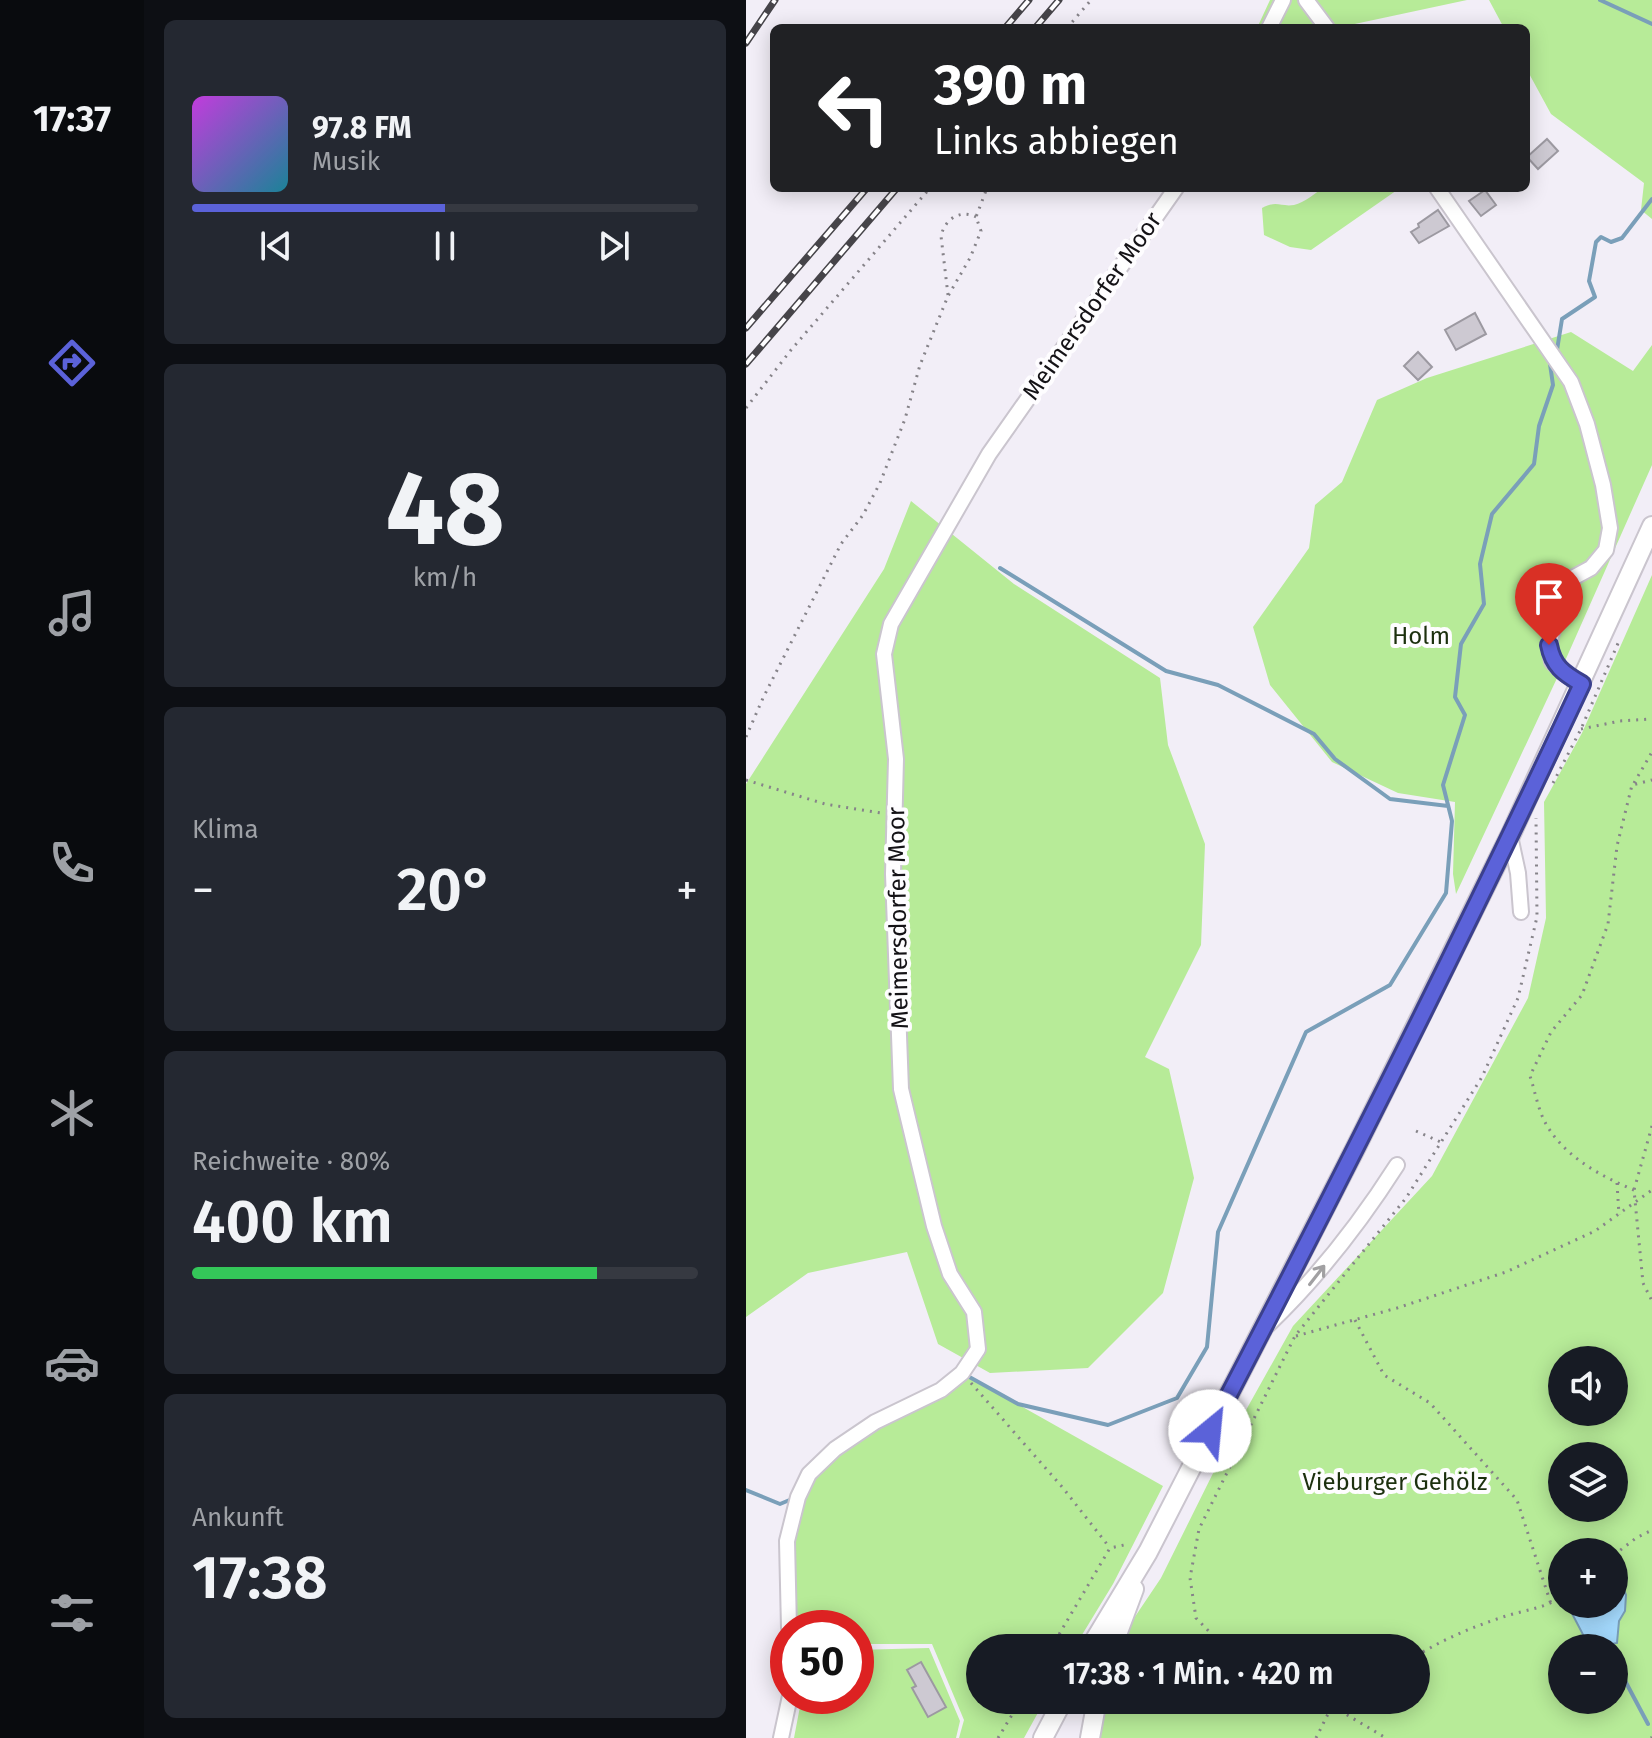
<!DOCTYPE html>
<html lang="de">
<meta charset="utf-8">
<style>
:root{--surface:#171b24;--page:#242831;--text:#f1f3f6;--muted:#9ea1a6;--line:#363941;--accent:#5b62d9}
body{margin:0;font-family:"Fira Sans",sans-serif;background:var(--page);color:var(--text);height:100vh;display:flex;flex-direction:column;font-size:30px;white-space:nowrap}
*{box-sizing:border-box;margin:0}
p{font-size:26px;color:var(--muted)}
.icon{flex:none;width:44px;height:44px;fill:none;stroke:currentColor;stroke-width:2;stroke-linecap:round;stroke-linejoin:round}
.map{position:relative;flex:1;overflow:hidden}
.details{display:flex;flex-direction:column;gap:20px;padding:20px;background:#0d0f14;width:602px}
.details>*{flex:none}
.top-card{position:absolute;left:24px;top:24px;width:760px;height:168px;border-radius:12px;box-shadow:0 4px 20px #0003;background:#202124;color:#fff;overflow:hidden}
.fabs{position:absolute;left:802px;top:1346px;display:grid;gap:16px}
.fabs a{display:grid;place-items:center;width:80px;height:80px;border-radius:50%;background:var(--surface);box-shadow:0 4px 20px #0003;font-size:40px}
.speed{position:absolute;left:24px;top:1610px;display:flex;gap:16px;font-size:40px;font-weight:700;text-align:center}
.speed>*{display:grid;place-content:center;width:104px;height:104px;border-radius:50%;background:var(--surface);box-shadow:0 4px 20px #0003;line-height:1}
.speed .limit{border:12px solid #d22;background:#fff;color:#111}
.pin{position:absolute;display:grid;place-items:center;width:68px;height:68px;color:#fff;margin:-82px -34px;border-radius:50% 50% 50% 0;rotate:-45deg;box-shadow:0 0 8px #0007}
.pin .icon{rotate:45deg}
.me{position:absolute;width:88px;margin:-44px;rotate:28deg;stroke-linejoin:round;filter:drop-shadow(0 0 6px #0008)}
.turn{display:flex;align-items:center;gap:28px;height:168px;padding:0 32px;font-size:36px}
.turn .icon{width:104px;height:104px;stroke-width:2.5}
.turn b{display:block;font-size:56px;line-height:68px}
.big{font-size:60px;font-weight:600;line-height:1.1}
.details .widget{flex:1;display:flex;flex-direction:column;justify-content:center;gap:12px;min-width:0;padding:0 28px;border-radius:12px;background:var(--page)}
.details .dial{align-items:center;gap:0}
.dial b{font-size:104px;line-height:1}
.song{display:flex;align-items:center;gap:24px}
.cover{width:96px;height:96px;border-radius:12px;background:linear-gradient(135deg,hsl(290 70% 55%),hsl(190 70% 35%))}
.played{height:8px;border-radius:4px;background:linear-gradient(90deg,var(--accent) 50%,var(--line) 50%)}
.keys{display:flex;justify-content:space-around;direction:ltr}
.heat{display:flex;justify-content:space-between;align-items:center;font-size:44px;direction:ltr}
.charge{height:12px;border-radius:6px;background:linear-gradient(90deg,#34c759 80%,var(--line) 0)}
.trip{position:absolute;left:220px;top:1634px;width:464px;height:80px;border-radius:40px;background:var(--surface);box-shadow:0 4px 20px #0003;font-weight:600;line-height:80px;text-align:center}
main{display:flex;flex:1;min-height:0}
.tabs{display:flex;flex-direction:column;width:144px;justify-content:space-around;align-items:center;background:#090b0e;color:var(--muted)}
.tabs .icon{width:56px;height:56px}
.tabs .current{color:var(--accent)}
.tabs b{font-size:36px;color:var(--text)}
.map>svg:first-child{display:block}
</style>
<main>
<nav class="tabs">
<b>17:37</b>
<svg class="icon current" aria-label="directions" viewBox="0 0 24 24"><path d="M12 3l9 9-9 9-9-9zM9 14v-3h6M13 9l2 2-2 2"/></svg>
<svg class="icon" aria-label="music" viewBox="0 0 24 24"><path d="M9 18V5l10-2v13"/><circle cx="6" cy="18" r="3"/><circle cx="16" cy="16" r="3"/></svg>
<svg class="icon" aria-label="phone" viewBox="0 0 24 24"><path d="M5 4h4l2 5-3 2q2 4 5 5l2-3 5 2v4C11 20 4 13 5 4z"/></svg>
<svg class="icon" aria-label="climate" viewBox="0 0 24 24"><path d="M12 3v18M4 7l16 10M4 17L20 7"/></svg>
<svg class="icon" aria-label="car" viewBox="0 0 24 24"><path d="M5 17H2v-5l4-1 3-4h7l3 4 3 1v5h-3M9 17h6M6 11h13"/><circle cx="7" cy="17" r="2"/><circle cx="17" cy="17" r="2"/></svg>
<svg class="icon" aria-label="filters" viewBox="0 0 24 24"><path d="M4 7h16M4 17h16"/><circle cx="9" cy="7" r="2"/><circle cx="15" cy="17" r="2"/></svg>
</nav>
<section class="details">
<div class="widget">
<div class="song"><i class="cover"></i><div><b>97.8 FM</b><p>Musik</p></div></div>
<div class="played"></div>
<div class="keys"><svg class="icon" aria-label="previous" viewBox="0 0 24 24"><path d="M18 5L8 12l10 7zM5 5v14"/></svg><svg class="icon" aria-label="pause" viewBox="0 0 24 24"><path d="M8 5v14M16 5v14"/></svg><svg class="icon" aria-label="next" viewBox="0 0 24 24"><path d="M6 5l10 7-10 7zM19 5v14"/></svg></div>
</div>
<div class="widget dial"><b>48</b><p>km/h</p></div>
<div class="widget"><p>Klima</p>
<div class="heat"><a>−</a><b class="big">20°</b><a>+</a></div>
</div>
<div class="widget"><p>Reichweite · 80%</p><b class="big">400 km</b><div class="charge"></div></div>
<div class="widget"><p>Ankunft</p><b class="big">17:38</b></div>
</section>
<div class="map">
<svg width="906" height="1738" viewBox="0 0 906 1738">
<rect width="100%" height="100%" fill="#f2eef7"/>
<path fill="#b7eb98" fill-rule="evenodd" d="M524,0H721L590,28H511Z
M743,0H906V219L895,210L898,183L805,114L780,68V28H758Z
M577,188H654L565,250L544,247L518,235L516,208C531,200 534,207 548,205C559,202 568,194 577,188Z
M825,332L887,371L906,345V465L819,661L710,894L707,874L709,802L652,793L586,762L524,685L507,627L563,548L569,505L596,482L631,400L681,378Z
M165,501L268,584L414,678L422,745L459,844L455,945L399,1057L423,1069L448,1178L417,1293L342,1368L244,1373L192,1344L161,1252L62,1273L0,1317V784L138,569Z
M906,575V1738H354L362,1700H670V1648H375L380,1630L415,1578L485,1437L547,1326L686,1176L782,998L800,918L798,802L836,733ZM816,1360H868V1412H816ZM816,1456H868V1508H816ZM816,1552H868V1604H816ZM816,1648H868V1700H816Z
M216,1373L417,1486L367,1584L328,1648H234V1700H299L278,1738H213L218,1720L186,1644H110V1628H43L41,1541L63,1474Z
M183,1648L214,1721L210,1738H48L56,1696H110V1650Z"/>
<path fill="#a5dbff" stroke="#7a9fb9" stroke-width="2" d="M868,1576H873L880,1595L879,1611L873,1621L871,1643L844,1648L821,1604H868Z"/>
<g fill="none" stroke-linecap="round" stroke-linejoin="round">
<path stroke="#7a9fb9" stroke-width="4" d="M854,0L906,24
M811,350L816,319L849,297L843,281L850,242L855,237L865,242L876,238L906,199
M254,568L420,671L472,685L568,734L589,759L644,799L702,806
M218,1374L272,1404L362,1425L431,1398L461,1347L472,1232L560,1032L644,985L700,893L706,821L697,785L719,715L709,697L715,644L738,604L734,564L746,514L788,464L793,426L807,385L804,364
M0,1490L34,1504L46,1499
M868,1660L902,1724"/>
</g>
<path fill="#cdc9d2" stroke="#9c99a1" stroke-width="2" d="M801,139L812,151L792,169L781,157Z
M739,190L750,205L735,216L723,201Z
M692,210L703,226L673,243L665,232L673,227L672,224Z
M729,313L740,334L710,350L699,330Z
M672,352L686,367L672,380L658,366Z
M175,1662L200,1707L182,1717L166,1688L170,1686L161,1670Z"/>
<g fill="none" stroke-linecap="round" stroke-linejoin="round">
<defs>
<path id="minor" d="M560,0L581,28
M523,28L537,0
M691,188L825,382L841,424L857,485L864,528L860,550L845,568L821,581L816,593L803,645L806,662L819,674L836,684
M764,836L772,873L775,912
M522,1325C572,1277 614,1223 651,1165
M43,1628L41,1541L52,1497L63,1474L89,1449L129,1422L195,1390L216,1373L232,1349L228,1312L204,1274L188,1226L155,1089L147,874L150,759L138,654L145,624L243,454L430,188
M35,1738L44,1696"/>
<path id="major" d="M344,1648L402,1552L610,1147L764,836L906,526
M366,1648L388,1589
M297,1738L317,1700
M344,1738L351,1700"/>
</defs>
<use href="#minor" stroke="#cac5ce" stroke-width="18"/>
<use href="#major" stroke="#cac5ce" stroke-width="22"/>
<path stroke="#868389" stroke-width="3" stroke-dasharray="2 6" stroke-linecap="butt" d="M321,28L345,0
M202,295L195,236C199,219 214,209 230,217
M0,408L45,350L184,188
M835,729L874,721L906,719
M0,737L17,698L95,544L117,515L134,483L159,419L174,365L202,296L224,258L235,231L230,217L241,188
M0,780L79,804L135,813
M807,783L835,729L873,641
M888,783L906,752
M906,1126L888,1190L897,1283L906,1301
M670,1131L697,1143
M871,1183L873,1215
M888,1190C854,1176 818,1156 800,1124C792,1110 789,1091 784,1076L805,1032L836,995L862,924L871,846L886,785L906,780
M609,1320L638,1375L684,1403L771,1500L805,1604
M550,1336L651,1308L760,1272L849,1231L906,1190
M225,1383L317,1488L364,1548
M868,1555L890,1538L906,1530
M305,1648L364,1548L383,1544
M479,1648L450,1618L444,1578L453,1529L549,1336L660,1198L736,1077L772,998L791,917L790,818
M670,1656C698,1639 726,1627 757,1617C777,1610 799,1609 816,1596
M564,1700L586,1706L640,1738
M252,1738L275,1700
M570,1738L586,1706L596,1700
M905,1738L906,1737"/>
<use href="#minor" stroke="#fff" stroke-width="14"/>
<use href="#major" stroke="#fff" stroke-width="18"/>
<defs>
<path id="rail" d="M259,28L283,0
M289,28L313,0
M0,43L29,0
M0,328L121,188
M0,364L151,188"/>
</defs>
<use href="#rail" stroke="#464449" stroke-width="7"/>
<use href="#rail" stroke="#fefdff" stroke-width="4" stroke-dasharray="12" stroke-linecap="butt"/>
</g>
<defs><path id="oneway-shaft" d="M-6 0H5M1.5-3L5.5 0L1.5 3" fill="none" stroke-width="1.6" stroke-linecap="round" stroke-linejoin="round" transform="scale(2)"/></defs>
<use stroke="#a1a0a2" href="#oneway-shaft" transform="translate(571 1275) rotate(-52)"/>
<g fill="none" stroke-linecap="round" stroke-linejoin="round">
<defs>
<path id="route" d="M464,1431C593,1184 718,936 836,684C817,673 807,666 803,645"/>
</defs>
<use href="#route" stroke="#3b408d" stroke-width="20"/>
<use href="#route" stroke="#5b62d9" stroke-width="14"/>
</g>
<g text-anchor="middle" stroke-width="8" stroke-linejoin="round" paint-order="stroke">
<g font-size="24" fill="#141216" stroke="#fefdff">
<text transform="translate(346 306) rotate(-55)" y="8">Meimersdorfer Moor</text>
<text transform="translate(152 918) rotate(-91)" y="8">Meimersdorfer Moor</text>
</g>
<g font-size="24" fill="#1c300e" stroke="#fefdff">
<text x="675" y="644">Holm</text>
<text x="649" y="1490">Vieburger Gehölz</text>
</g>
</g>
</svg>
<div class="fabs">
<a><svg class="icon" aria-label="sound" viewBox="0 0 24 24"><path d="M4 9h4l5-4v14l-5-4H4zM17 9q2 3 0 6"/></svg></a>
<a><svg class="icon" aria-label="layers" viewBox="0 0 24 24"><path d="M12 4l9 5-9 5-9-5zM3 14l9 5 9-5"/></svg></a>
<a>+</a>
<a>−</a>
</div>
<div class="speed"><div class="limit">50</div></div>
<div class="pin" style="left:803px;top:645px;background:#d93025"><svg class="icon" aria-label="arrive" viewBox="0 0 24 24"><path d="M6 21V4h12l-3 4 3 4H6"/></svg></div>
<svg class="me" style="left:464px;top:1431px" viewBox="-20 -20 40 40"><circle r="19" fill="#fff"/><path d="M0-13L10 11 0 6-10 11z" fill="#5b62d9"/></svg>
<div class="trip">17:38 · 1 Min. · 420 m</div>
<div class="top-card">
<div class="turn"><svg class="icon" aria-label="left" viewBox="0 0 24 24"><path d="M17 20v-9H6M10 6l-5 5 5 5"/></svg><div><b>390 m</b>Links abbiegen</div></div>
</div>
</div>
</main>
